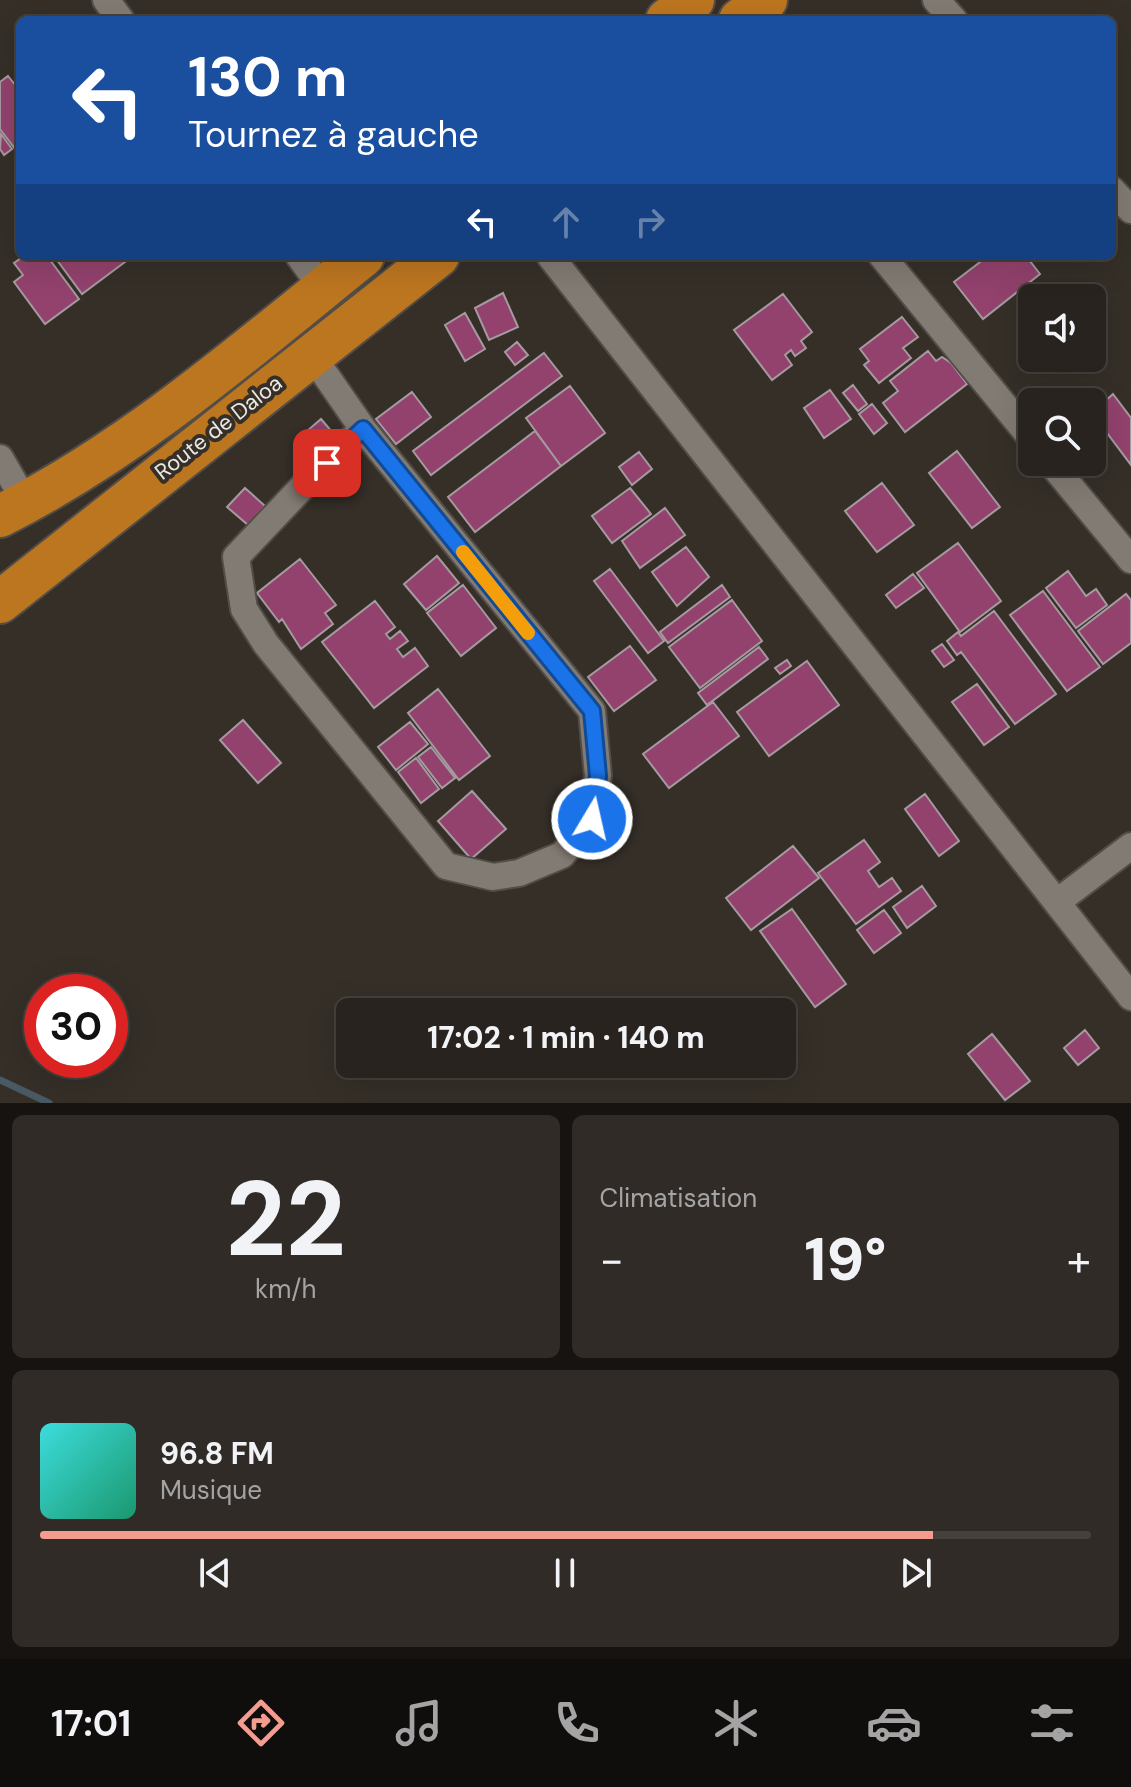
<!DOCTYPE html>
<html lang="fr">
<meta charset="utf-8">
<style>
:root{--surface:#28231e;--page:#302b27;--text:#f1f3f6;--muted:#a5a4a4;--line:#44403c;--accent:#f59c90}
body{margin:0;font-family:"DM Sans",sans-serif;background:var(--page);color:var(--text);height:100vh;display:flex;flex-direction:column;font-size:30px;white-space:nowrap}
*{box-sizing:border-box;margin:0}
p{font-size:26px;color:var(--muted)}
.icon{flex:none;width:44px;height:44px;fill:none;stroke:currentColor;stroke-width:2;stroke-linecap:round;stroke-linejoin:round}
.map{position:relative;height:1103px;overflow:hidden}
.drawer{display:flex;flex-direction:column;gap:12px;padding:12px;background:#161310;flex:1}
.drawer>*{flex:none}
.banner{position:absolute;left:16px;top:16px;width:1100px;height:244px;border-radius:12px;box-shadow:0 8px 32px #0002,0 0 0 2px var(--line);background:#1a4fa0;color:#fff;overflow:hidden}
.buttons{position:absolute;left:1018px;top:284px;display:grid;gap:16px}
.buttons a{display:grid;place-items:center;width:88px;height:88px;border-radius:12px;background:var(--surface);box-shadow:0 8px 32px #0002,0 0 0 2px var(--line);font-size:40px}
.speed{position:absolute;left:24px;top:974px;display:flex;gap:16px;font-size:40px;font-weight:700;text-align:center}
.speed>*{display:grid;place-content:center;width:104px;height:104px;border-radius:50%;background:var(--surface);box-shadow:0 8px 32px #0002,0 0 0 2px var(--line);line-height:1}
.speed .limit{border:12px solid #d22;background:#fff;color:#111}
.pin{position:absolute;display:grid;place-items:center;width:68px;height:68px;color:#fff;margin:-34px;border-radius:16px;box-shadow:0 4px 12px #0006}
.me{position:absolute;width:88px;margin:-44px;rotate:9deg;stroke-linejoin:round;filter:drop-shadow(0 0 6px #0008)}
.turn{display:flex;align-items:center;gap:28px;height:168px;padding:0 40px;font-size:36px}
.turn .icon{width:104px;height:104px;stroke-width:2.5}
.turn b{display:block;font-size:56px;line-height:68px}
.lanes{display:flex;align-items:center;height:76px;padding:0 40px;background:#0003;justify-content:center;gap:40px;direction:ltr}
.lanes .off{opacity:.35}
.big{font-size:60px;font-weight:800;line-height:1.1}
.drawer .widget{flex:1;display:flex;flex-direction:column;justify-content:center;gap:12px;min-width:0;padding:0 28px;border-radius:12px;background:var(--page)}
.drawer .dial{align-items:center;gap:0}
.dial b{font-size:104px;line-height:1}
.song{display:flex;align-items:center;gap:24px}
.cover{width:96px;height:96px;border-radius:12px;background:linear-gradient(135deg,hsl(180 70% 55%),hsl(160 70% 35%))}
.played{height:8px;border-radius:4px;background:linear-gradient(90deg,var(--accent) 85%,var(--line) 85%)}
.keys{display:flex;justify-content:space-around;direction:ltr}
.heat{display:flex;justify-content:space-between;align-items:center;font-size:44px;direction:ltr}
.drawer .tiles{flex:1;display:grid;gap:12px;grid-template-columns:1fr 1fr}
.widget:last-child{grid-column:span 2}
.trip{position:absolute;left:336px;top:998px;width:460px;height:80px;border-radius:12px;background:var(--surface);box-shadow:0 8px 32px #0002,0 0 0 2px var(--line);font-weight:800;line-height:80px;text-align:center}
.tab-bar{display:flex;height:128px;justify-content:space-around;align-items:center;background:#100e0c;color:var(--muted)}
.tab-bar .icon{width:56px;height:56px}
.tab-bar .selected{color:var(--accent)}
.tab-bar b{font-size:36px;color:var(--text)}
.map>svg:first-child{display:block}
</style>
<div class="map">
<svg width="1131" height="1103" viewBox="0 0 1131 1103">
<rect width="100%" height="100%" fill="#352f28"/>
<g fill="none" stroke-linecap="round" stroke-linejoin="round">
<path stroke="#495a65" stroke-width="7" d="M0,1080L49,1103"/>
</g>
<path fill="#92426d" stroke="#a59a9f" stroke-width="2" d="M8,76L20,91V147L16,150L0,129V82Z
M1,134L12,149L4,155L0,149Z
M24,256H47L79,299L45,324L14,282L23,275L14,263Z
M54,256H133L82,294Z
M988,256H1026L1040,274L983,319L954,282Z
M503,293L518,327L489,340L475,308Z
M783,294L812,332L801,341L806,348L795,356L791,350L785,355L792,365L772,380L734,330Z
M465,313L485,349L465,361L445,325Z
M902,317L918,337L903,348L911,358L879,383L864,365L869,361L860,349Z
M517,342L528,355L515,365L505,352Z
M928,351L936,361L942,357L951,363L967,384L905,432L883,403L898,391L890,381Z
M544,353L562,376L431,475L413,451Z
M853,385L867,404L858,411L843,393Z
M570,386L605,433L561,466L526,418Z
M830,390L851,419L824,438L804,408Z
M412,392L431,417L396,444L376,419Z
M1113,394L1131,418V465L1092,413Z
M872,404L887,423L874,434L859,414Z
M321,419L338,439L324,451L307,431Z
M535,431L561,466L475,532L448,497Z
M957,451L1000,507L972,528L929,473Z
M639,452L652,469L632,485L619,467Z
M882,483L914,525L877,552L845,511Z
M245,488L265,506L248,525L227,507Z
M630,488L651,514L612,543L592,516Z
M665,508L685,535L640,568L622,541Z
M958,543L1001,601L960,632L917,573Z
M686,547L709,577L677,606L652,572Z
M437,556L459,583L426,610L404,584Z
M300,559L336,605L325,613L333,624L301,649L282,619L279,622L257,593Z
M610,569L664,641L648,653L594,581Z
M1068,571L1086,596L1096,589L1107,605L1076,628L1046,588Z
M913,574L924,588L896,608L886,595Z
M463,585L496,628L461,656L427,613Z
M722,585L730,597L668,643L660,632Z
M1043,591L1100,667L1067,691L1010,615Z
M1126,594L1131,600V643L1103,664L1078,631Z
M732,600L762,641L700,688L669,647Z
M375,601L395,627L386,634L390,639L400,631L408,641L397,649L403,657L415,648L428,666L374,708L322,642Z
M994,611L1056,694L1015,724L961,652L957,655L947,641L958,632L961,636Z
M942,644L954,660L944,667L932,651Z
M630,646L656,680L614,711L588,677Z
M759,647L768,659L707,705L698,693Z
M787,660L791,666L780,674L775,668Z
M807,661L839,705L769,756L737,712Z
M977,684L1009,727L984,745L952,702Z
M438,689L490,756L459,780L408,713Z
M713,702L739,736L669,788L643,754Z
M243,720L281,763L258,783L220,740Z
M410,722L428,744L396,770L378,747Z
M431,747L455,778L442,788L418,757Z
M416,758L439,789L421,803L398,772Z
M472,791L506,829L471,859L438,821Z
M925,794L959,841L939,856L905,809Z
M864,840L880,862L868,871L879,887L892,878L901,891L856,924L818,873Z
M793,846L819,878L751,930L726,898Z
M922,886L936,906L907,928L893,907Z
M792,909L846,984L815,1007L760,931Z
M884,910L901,933L874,953L857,930Z
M1085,1030L1099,1048L1078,1065L1064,1048Z
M992,1034L1030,1081L1005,1100L968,1054Z"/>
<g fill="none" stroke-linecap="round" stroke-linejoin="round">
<defs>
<path id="minor" d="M106,0L121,20
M936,0L954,20
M1112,190L1131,210
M299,256L323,289
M550,256L1131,997
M882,256L1032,439
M311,354L363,429L309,480L236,557L244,609L266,644L446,866L493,877L519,873L562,855L592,819L598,776L592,711L363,429
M0,458L26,503
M1050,462L1131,560
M1057,902L1131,846"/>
<path id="trunk" d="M667,20L693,0
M740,20L766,0
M0,516C133,449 248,349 363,256
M0,602L438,256"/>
</defs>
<use href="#minor" stroke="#524d47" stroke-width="30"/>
<use href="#trunk" stroke="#524d47" stroke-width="46"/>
<use href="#minor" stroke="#827b73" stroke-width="26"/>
<use href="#trunk" stroke="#bd7620" stroke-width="42"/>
</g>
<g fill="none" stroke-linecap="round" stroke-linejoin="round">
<defs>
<path id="route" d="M327,463L363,429L592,711L598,776L592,819"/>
</defs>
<use href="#route" stroke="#114b97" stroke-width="20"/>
<use href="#route" stroke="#1a73e8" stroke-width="14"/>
<path stroke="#f59e0b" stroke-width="14" d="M463,552L528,633"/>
</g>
<g text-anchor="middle" stroke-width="8" stroke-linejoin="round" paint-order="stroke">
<g font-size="22" fill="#ebe7e3" stroke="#352f28">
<text transform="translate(218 427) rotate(-38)" y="8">Route de Daloa</text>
</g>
</g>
</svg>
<div class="buttons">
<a><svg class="icon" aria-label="sound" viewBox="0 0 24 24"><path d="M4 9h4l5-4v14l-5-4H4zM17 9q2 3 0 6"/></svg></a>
<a><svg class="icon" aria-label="search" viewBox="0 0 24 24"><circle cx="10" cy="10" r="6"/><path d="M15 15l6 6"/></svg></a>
</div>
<div class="speed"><div class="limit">30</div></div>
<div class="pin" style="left:327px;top:463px;background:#d93025"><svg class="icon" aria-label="arrive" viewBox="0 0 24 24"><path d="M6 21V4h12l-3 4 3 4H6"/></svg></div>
<svg class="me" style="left:592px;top:819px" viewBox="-20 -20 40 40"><circle r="17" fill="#1a73e8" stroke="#fff" stroke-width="3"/><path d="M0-11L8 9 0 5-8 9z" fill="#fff"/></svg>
<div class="trip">17:02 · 1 min · 140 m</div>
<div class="banner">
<div class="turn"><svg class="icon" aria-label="left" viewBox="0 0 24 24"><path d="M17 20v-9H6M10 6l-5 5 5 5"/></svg><div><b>130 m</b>Tournez à gauche</div></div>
<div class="lanes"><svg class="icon" aria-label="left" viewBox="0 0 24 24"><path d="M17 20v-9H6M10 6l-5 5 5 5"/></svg><svg class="icon off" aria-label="ahead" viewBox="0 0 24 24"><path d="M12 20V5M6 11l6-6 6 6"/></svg><svg class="icon off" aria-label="right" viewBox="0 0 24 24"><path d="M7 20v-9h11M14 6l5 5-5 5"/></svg></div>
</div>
</div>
<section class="drawer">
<div class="tiles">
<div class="widget dial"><b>22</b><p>km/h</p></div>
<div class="widget"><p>Climatisation</p>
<div class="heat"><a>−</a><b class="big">19°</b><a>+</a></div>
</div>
<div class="widget">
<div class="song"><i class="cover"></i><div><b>96.8 FM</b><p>Musique</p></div></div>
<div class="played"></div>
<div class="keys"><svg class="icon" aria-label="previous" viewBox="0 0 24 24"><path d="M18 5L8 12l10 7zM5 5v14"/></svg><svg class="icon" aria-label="pause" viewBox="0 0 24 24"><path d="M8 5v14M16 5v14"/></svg><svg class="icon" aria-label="next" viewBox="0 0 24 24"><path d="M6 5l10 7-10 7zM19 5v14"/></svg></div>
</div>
</div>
</section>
<nav class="tab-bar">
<b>17:01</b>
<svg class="icon selected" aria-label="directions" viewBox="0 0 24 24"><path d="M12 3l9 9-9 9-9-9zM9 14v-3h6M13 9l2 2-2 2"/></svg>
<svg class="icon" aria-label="music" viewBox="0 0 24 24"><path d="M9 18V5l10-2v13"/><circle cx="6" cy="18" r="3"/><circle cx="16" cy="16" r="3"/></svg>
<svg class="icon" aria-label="phone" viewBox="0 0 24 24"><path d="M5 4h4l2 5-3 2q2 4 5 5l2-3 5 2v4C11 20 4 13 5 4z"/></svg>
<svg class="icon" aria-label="climate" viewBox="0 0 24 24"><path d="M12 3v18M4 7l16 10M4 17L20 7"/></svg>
<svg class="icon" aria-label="car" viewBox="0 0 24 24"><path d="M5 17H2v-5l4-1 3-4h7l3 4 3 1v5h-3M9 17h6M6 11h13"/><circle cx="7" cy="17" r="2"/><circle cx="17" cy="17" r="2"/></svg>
<svg class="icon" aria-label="filters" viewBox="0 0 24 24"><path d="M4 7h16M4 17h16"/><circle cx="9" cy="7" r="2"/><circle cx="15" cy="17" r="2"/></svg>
</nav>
